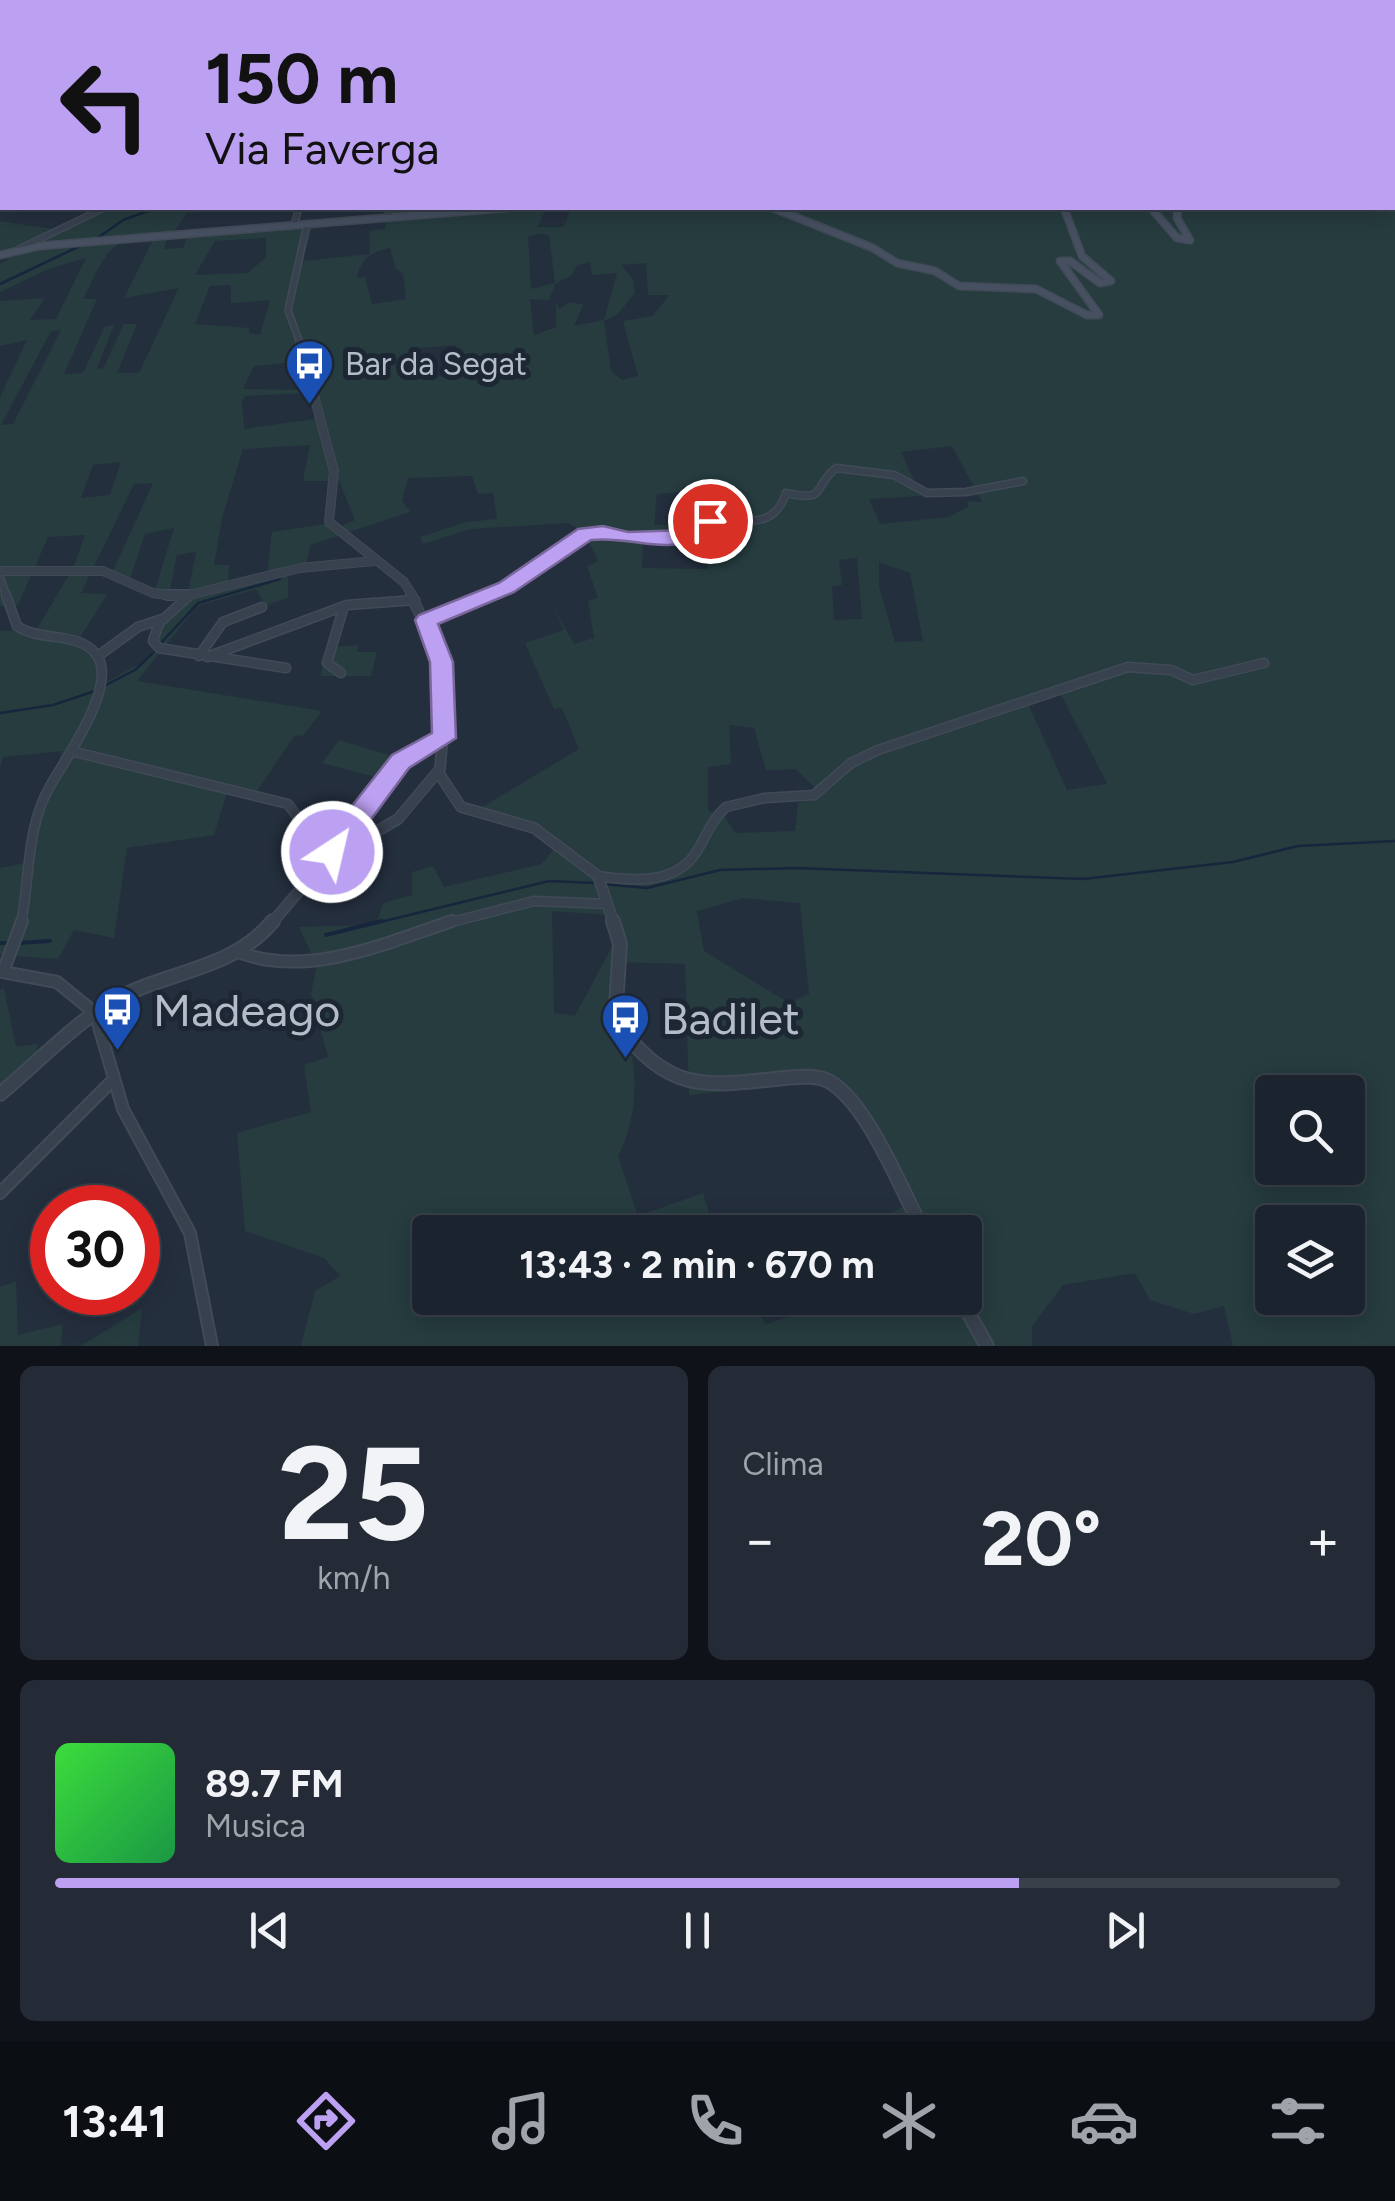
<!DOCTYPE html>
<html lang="it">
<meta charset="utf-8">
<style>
:root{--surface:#1b232e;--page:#242b36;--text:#f1f3f6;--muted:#a0a4aa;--line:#39404a;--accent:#bca0f2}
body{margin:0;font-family:Figtree,sans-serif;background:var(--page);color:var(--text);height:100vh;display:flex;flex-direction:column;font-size:38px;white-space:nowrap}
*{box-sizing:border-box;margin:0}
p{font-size:32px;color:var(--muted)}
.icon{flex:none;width:55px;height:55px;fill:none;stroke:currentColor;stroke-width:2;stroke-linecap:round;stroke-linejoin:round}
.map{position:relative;height:1346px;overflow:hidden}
.sheet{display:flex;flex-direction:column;gap:20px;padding:20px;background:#0f1319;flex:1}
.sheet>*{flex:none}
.top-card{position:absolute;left:0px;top:0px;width:1395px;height:210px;box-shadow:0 5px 25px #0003,0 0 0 2px var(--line);background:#bca0f2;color:#111;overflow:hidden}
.tools{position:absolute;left:1255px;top:1075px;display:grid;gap:20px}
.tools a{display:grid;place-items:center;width:110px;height:110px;border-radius:10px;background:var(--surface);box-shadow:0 5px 25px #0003,0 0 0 2px var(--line);font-size:50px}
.speed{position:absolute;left:30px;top:1185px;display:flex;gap:20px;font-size:50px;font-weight:700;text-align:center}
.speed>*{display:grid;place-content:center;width:130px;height:130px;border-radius:50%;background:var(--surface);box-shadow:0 5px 25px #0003,0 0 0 2px var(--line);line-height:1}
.speed .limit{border:15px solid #d22;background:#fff;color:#111}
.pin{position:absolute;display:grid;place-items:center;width:85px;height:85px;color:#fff;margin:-42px;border:5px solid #fff;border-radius:50%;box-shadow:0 2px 10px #0007}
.me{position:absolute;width:110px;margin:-55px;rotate:35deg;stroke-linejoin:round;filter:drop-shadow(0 0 8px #0008)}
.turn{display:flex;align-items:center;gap:35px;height:210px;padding:0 40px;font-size:45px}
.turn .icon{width:130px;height:130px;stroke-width:2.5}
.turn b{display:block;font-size:70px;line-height:85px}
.big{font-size:75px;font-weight:700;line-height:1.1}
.sheet .tile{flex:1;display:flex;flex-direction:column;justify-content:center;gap:15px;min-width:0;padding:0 35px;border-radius:15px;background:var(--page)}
.sheet .dial{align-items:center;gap:0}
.dial b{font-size:130px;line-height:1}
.song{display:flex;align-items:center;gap:30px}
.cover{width:120px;height:120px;border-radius:15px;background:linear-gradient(135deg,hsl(120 70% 55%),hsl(140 70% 35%))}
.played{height:10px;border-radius:5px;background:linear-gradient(90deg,var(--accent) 75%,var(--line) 75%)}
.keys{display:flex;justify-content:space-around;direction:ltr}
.heat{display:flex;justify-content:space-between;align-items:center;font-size:55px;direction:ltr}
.sheet .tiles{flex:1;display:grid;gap:20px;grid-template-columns:1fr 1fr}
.tile:last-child{grid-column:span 2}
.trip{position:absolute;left:412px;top:1215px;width:570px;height:100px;border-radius:10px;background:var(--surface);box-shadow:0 5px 25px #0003,0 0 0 2px var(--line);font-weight:700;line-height:100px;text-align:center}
.tab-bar{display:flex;height:160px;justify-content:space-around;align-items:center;background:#0b0e12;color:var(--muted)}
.tab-bar .icon{width:70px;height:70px}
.tab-bar .on{color:var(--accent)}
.tab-bar b{font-size:45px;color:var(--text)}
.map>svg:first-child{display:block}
</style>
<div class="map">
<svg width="1395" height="1346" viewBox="0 0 1395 1346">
<rect width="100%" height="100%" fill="#242f3e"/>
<path fill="#263c3f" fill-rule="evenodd" d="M587,0H1395V1346H1233L1224,1306L1194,1314L1150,1300L1135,1273L1063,1285L1032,1326V1346H301L315,1291L340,1276L324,1258L245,1231L237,1133L311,1112L304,1065L328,1057L311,993L317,965L299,927L376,925L383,903L412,895V872L433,866L444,887L542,864L556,846L535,830L471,814L579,749L562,708L554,709L525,643L564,630L552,605L574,644L594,638L588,601L598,598L587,566L598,561L585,533L568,523L470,529L423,544L420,537L467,522L497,519L493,493L478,494L472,476L408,478L402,501L410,512L310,545L305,570L288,573V597L266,606L256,589L197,606L137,681L322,711L303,736L295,735L255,794L228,789L214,835L127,848L114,938L74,930L58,959L0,955V868L26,863L62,751L3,757L0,768V631L37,629L73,568L85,535L48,537L18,605L0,606V397L27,340L0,346V301L45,298L30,320L56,319L86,258L48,269L0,292V264L9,259L0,257V221L53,229L96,208H250L187,213L173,234H168L164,249L183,248L189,232L390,216L395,208H546L538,227H564L571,208H1392V2ZM386,220L385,229L369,231L370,254L303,261L312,227ZM540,233L549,235L555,283L531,289L528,237ZM155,236L124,298L179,288L139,373H117L137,324H124L103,369L97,368L114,325L105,326L83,373L64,374L97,299H83C104,259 105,238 155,236ZM266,238V257L248,273L195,275L215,241ZM390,248L396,269L403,274L406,299L372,304L365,277L357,278C360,259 372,251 390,248ZM590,262L592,275L617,273L604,320L574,326L583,305L570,302L559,309L556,302V327L534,335L530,299L549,300L555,284L572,275L577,265ZM646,263L648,295H669L653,316L623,321L638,376L622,380L611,371L604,321L618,314L635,293L633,279L621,265ZM231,285V302L235,303L270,300L260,335L249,333V328L195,324L210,286ZM61,330L13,424L1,425L51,331ZM456,345L453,376L408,378L411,349ZM306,361L309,390L243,389L254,366ZM309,393L315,419L244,429L242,401L245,396ZM310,445L303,481H339L355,520L333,530L325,524L272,532L267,574L228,583L229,565H214L222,518L243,449ZM952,446L982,502L967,501L969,506L949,517L880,524L869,499L921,496L901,452ZM121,462L110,495L81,498L93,465ZM153,483L113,571L130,579L145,534L174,528L155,590L169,594L177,555L196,552L188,593L160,625L156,647L141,663L101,685L102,659L78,641L107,594L81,593L134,484ZM692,491L700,523L654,525L657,494ZM706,538L708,569L642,568L643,540ZM857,558L862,619L834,620L832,587L842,585L839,560ZM879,562L910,573L923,641L895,642L879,587ZM1060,693L1107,783L1106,784L1067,790L1029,706ZM729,725L754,728L766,770L796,769L814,787L813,800L798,803L795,831L735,833L724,815L708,811V767L731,764ZM743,898L800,903L809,994L789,1003L704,951L697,911ZM552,911L610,915L616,939L575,1016L554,1013ZM616,962L685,964L689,1095L836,1081L912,1201L858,1232H965V1298H822L818,1308L766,1324L747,1298H430V1232H715L703,1193L638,1216L618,1156C633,1130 639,1085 631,1054C628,1043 615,1031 608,1022ZM1272,1092H1348V1168H1272ZM1272,1222H1348V1298H1272Z
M358,645L357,652H377L371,676H320L330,647Z
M339,740L402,759L387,780L322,763Z
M4,988L16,1047L37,1044L39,1066L0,1100V990Z
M16,1281L18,1335L63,1324L61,1346H0V1287Z
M142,1308L138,1346H81Z"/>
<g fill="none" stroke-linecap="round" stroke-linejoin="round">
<path stroke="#17263c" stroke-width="2.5" d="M1295,0L1301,2
M1310,2L1316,0
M96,239L123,220L156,208
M0,284L80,246
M161,643L198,603L280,579
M102,687L135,670L157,649
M0,713L53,705L95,691
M603,884L647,888L720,870L796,868L1083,879L1233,862L1298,846L1395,841
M372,924L549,881L595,883"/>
<path stroke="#17263c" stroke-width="4" d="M326,935L382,921
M0,943H9
M17,943L50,941"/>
<defs>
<path id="minor-far4" d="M990,0L994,2
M487,2L499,0
M568,2L572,0"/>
<path id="minor-far3" d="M387,217L392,208
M294,225L299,208
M19,249L104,208"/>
<path id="minor-far2" d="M0,578L7,597
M481,597L506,587L589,533C629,539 682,549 714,520C747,520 775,529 786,493C829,502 811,488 836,468L894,475L927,493L966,492L1023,481"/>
<path id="minor-far1" d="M6,595L17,626C40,642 78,631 96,654C120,685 64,760 49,788C26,829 30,879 21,924
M189,596L159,623L153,641L159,648L286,668
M426,620L487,595
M98,656L138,627L162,619
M199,656L223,622L262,607
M207,657L347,605L415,600
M341,673L327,663L344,606
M71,751L288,804L299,819L300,849L319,867
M330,857C352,810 393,755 444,738
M598,876C630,881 674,885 695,854C706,838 711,820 726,807L764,798L814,795L851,763L878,750L1128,667L1171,670L1193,680L1264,663
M444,924L534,901L608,904"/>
<path id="minor" d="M22,921L3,972L57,982L95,1013L123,1109L190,1233L212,1346
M241,953C309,978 386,943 452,921
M0,1193L114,1079"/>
<path id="tertiary-far3" d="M301,346L288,310L307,224"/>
<path id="tertiary-far2" d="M300,343L334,471L329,522L404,582L413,597
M0,571H103L153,593L181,597L300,568L374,561"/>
<path id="tertiary-far1" d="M167,595H189
M438,772L461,807L534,828L598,876L614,924
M271,924L322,864L398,819L440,769L445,707L442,662L411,595"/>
<path id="tertiary" d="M613,921L620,944L615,1022C671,1093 700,1087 784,1078C799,1077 816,1074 830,1082C869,1105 902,1192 924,1232
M0,1094C33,1067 79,1019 115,1000C169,970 231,971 273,921
M960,1298L987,1346"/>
<path id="secondary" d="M773,208L873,248L897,263L935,271L959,286L1036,289L1087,315H1099L1060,261H1070L1100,283L1111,281L1082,256L1064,208
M1151,208L1177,238L1190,240L1177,218L1178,208
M0,255L39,246L507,208"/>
</defs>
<use href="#minor-far4" stroke="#414a57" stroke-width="5"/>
<use href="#minor-far3" stroke="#414a57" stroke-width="8"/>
<use href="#minor-far2" stroke="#414a57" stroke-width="9"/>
<use href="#minor-far1" stroke="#414a57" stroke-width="11"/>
<use href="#minor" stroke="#414a57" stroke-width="14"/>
<use href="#tertiary-far3" stroke="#414a57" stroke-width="8"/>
<use href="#tertiary-far2" stroke="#414a57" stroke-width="10"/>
<use href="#tertiary-far1" stroke="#414a57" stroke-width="12"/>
<use href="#tertiary" stroke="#414a57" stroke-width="16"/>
<use href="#secondary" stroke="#414a57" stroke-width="9"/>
<use href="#minor-far4" stroke="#38414e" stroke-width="4"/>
<use href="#minor-far3" stroke="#38414e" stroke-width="5"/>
<use href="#minor-far2" stroke="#38414e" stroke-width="6"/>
<use href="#minor-far1" stroke="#38414e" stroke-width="8"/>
<use href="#minor" stroke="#38414e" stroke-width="10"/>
<use href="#tertiary-far3" stroke="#38414e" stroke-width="5"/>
<use href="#tertiary-far2" stroke="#38414e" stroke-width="8"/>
<use href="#tertiary-far1" stroke="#38414e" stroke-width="9"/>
<use href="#tertiary" stroke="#38414e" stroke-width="12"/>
<use href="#secondary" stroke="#465061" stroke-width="6"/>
</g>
<path fill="#bca0f2" stroke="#7a689d" stroke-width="2.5" d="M710,515L718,517V526C673,562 638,535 591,540L514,592L438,624L453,662L456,738L409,768L341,860H322L319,852L322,844L392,755L432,733L430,662L415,620L419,615L499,583L578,529L603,526L628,532L687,530Z"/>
<defs>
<symbol id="bus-pin" viewBox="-11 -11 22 30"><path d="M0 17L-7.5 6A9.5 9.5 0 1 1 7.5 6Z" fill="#1a4fb4" stroke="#1d2633"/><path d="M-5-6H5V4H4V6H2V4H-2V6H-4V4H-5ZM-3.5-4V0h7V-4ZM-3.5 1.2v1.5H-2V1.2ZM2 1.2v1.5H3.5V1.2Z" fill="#fff"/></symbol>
</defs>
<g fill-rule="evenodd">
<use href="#bus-pin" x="282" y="336" width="55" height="75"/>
<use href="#bus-pin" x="90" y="982" width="55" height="75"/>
<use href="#bus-pin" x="598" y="990" width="55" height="75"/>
</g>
<g text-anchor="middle" stroke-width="10" stroke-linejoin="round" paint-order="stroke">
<g font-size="32" fill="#b4bcc9" stroke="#1d2633" text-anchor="start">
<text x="345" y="375">Bar da Segat</text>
</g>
<g font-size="45" fill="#b4bcc9" stroke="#1d2633" text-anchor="start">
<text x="153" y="1026">Madeago</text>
<text x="661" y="1034">Badilet</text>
</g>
</g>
</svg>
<div class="tools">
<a><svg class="icon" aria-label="search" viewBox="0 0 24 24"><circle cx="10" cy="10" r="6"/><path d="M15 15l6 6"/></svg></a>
<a><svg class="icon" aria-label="layers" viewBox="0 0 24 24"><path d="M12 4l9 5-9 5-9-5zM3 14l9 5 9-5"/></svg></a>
</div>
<div class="speed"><div class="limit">30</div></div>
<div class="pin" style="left:710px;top:521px;background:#d93025"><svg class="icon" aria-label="arrive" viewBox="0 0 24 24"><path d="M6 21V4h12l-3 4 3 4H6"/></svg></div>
<svg class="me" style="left:332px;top:852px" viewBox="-20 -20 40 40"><circle r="17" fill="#bca0f2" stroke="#fff" stroke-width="3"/><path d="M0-11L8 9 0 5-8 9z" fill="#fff"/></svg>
<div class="trip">13:43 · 2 min · 670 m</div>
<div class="top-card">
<div class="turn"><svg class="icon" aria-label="left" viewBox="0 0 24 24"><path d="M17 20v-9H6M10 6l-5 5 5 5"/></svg><div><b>150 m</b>Via Faverga</div></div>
</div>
</div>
<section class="sheet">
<div class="tiles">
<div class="tile dial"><b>25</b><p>km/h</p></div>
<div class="tile"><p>Clima</p>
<div class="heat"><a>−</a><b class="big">20°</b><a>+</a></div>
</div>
<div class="tile">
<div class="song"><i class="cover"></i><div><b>89.7 FM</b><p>Musica</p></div></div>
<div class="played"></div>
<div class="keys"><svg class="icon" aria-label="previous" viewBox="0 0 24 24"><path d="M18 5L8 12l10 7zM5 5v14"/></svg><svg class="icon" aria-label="pause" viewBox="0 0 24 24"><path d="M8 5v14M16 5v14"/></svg><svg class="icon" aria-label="next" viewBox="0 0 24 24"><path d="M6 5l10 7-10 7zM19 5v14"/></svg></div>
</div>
</div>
</section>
<nav class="tab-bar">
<b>13:41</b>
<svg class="icon on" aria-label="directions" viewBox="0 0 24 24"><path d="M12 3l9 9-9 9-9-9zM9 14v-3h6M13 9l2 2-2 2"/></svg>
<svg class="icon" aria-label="music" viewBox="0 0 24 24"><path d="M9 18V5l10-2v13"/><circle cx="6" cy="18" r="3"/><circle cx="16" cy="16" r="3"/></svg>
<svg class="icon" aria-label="phone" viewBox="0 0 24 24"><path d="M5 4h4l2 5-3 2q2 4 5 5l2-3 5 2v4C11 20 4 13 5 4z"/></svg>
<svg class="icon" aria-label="climate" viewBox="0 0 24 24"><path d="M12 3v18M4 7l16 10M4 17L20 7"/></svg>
<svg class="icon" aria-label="car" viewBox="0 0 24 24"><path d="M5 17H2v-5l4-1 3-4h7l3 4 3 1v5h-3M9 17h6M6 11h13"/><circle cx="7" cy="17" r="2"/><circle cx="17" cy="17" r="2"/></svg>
<svg class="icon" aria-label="filters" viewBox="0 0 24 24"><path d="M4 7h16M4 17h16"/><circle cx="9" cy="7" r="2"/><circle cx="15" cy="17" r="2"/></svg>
</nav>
